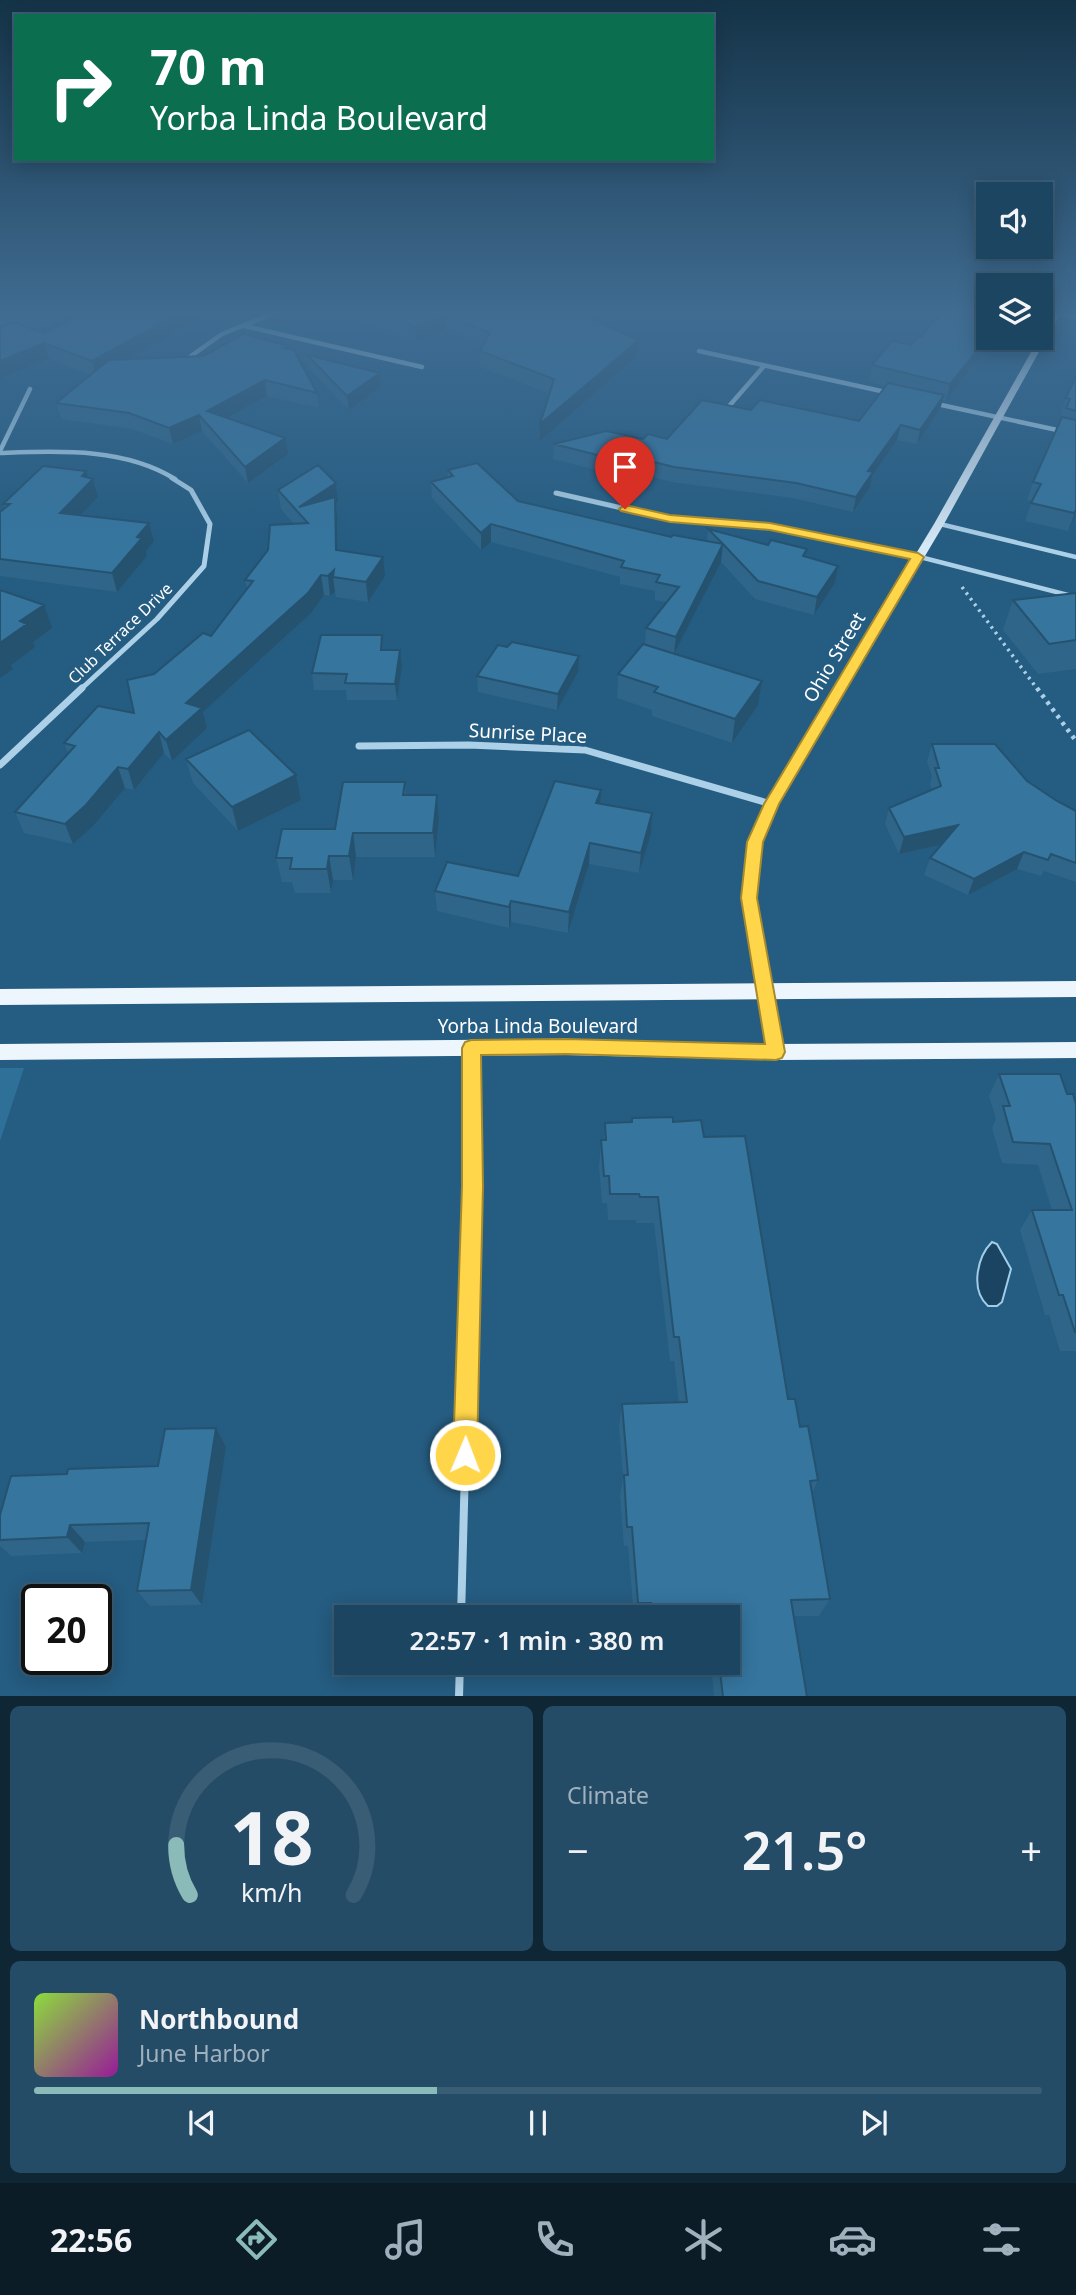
<!DOCTYPE html>
<meta charset="utf-8">
<style>
:root{--surface:#1c4561;--page:#254c67;--text:#f1f3f6;--muted:#a0b1bd;--line:#3a5d76;--accent:#8bbbb9}
body{margin:0;font-family:"Noto Sans",sans-serif;background:var(--page);color:var(--text);height:100vh;display:flex;flex-direction:column;font-size:26px;white-space:nowrap}
*{box-sizing:border-box;margin:0}
p{font-size:23px;color:var(--muted)}
.icon{flex:none;width:38px;height:38px;fill:none;stroke:currentColor;stroke-width:2;stroke-linecap:round;stroke-linejoin:round}
.map{position:relative;height:1696px;overflow:hidden}
.details{display:flex;flex-direction:column;gap:10px;padding:10px;background:#0f2635;flex:1}
.details>*{flex:none}
.hud{position:absolute;left:14px;top:14px;width:700px;height:147px;border-radius:0px;box-shadow:0 4px 18px #0003,0 0 0 2px var(--line);background:#0b6e4f;color:#fff;overflow:hidden}
.buttons{position:absolute;left:976px;top:182px;display:grid;gap:14px}
.buttons a{display:grid;place-items:center;width:77px;height:77px;border-radius:0px;background:var(--surface);box-shadow:0 4px 18px #0003,0 0 0 2px var(--line);font-size:35px}
.speed{position:absolute;left:21px;top:1584px;display:flex;gap:14px;font-size:35px;font-weight:700;text-align:center}
.speed>*{display:grid;place-content:center;width:91px;height:91px;border-radius:50%;background:var(--surface);box-shadow:0 4px 18px #0003,0 0 0 2px var(--line);line-height:1}
.speed .limit{border:4px solid #111;border-radius:10px;background:#fff;color:#111}
.pin{position:absolute;display:grid;place-items:center;width:60px;height:60px;color:#fff;margin:-72px -30px;border-radius:50% 50% 50% 0;rotate:-45deg;box-shadow:0 0 7px #0007}
.pin .icon{rotate:45deg}
.me{position:absolute;width:77px;margin:-38px;rotate:1deg;stroke-linejoin:round;filter:drop-shadow(0 0 5px #0008)}
.turn{display:flex;align-items:center;gap:24px;height:147px;padding:0 21px;font-size:32px}
.turn .icon{width:91px;height:91px;stroke-width:2.5}
.turn b{display:block;font-size:49px;line-height:60px}
.big{font-size:52px;font-weight:600;line-height:1.1}
.details .widget{flex:1;display:flex;flex-direction:column;justify-content:center;gap:10px;min-width:0;padding:0 24px;border-radius:10px;background:var(--page)}
.details .dial{align-items:center;gap:0}
.dial svg{height:182px;overflow:visible;fill:none;stroke:var(--line);stroke-width:7;stroke-linecap:round;text-anchor:middle}
.dial text{fill:var(--text);stroke:none}
.song{display:flex;align-items:center;gap:21px}
.cover{width:84px;height:84px;border-radius:10px;background:linear-gradient(135deg,hsl(90 70% 55%),hsl(300 70% 35%))}
.played{height:7px;border-radius:4px;background:linear-gradient(90deg,var(--accent) 40%,var(--line) 40%)}
.keys{display:flex;justify-content:space-around;direction:ltr}
.heat{display:flex;justify-content:space-between;align-items:center;font-size:38px;direction:ltr}
.details .tiles{flex:1;display:grid;gap:10px;grid-template-columns:1fr 1fr}
.widget:last-child{grid-column:span 2}
.trip{position:absolute;left:334px;top:1605px;width:406px;height:70px;border-radius:0px;background:var(--surface);box-shadow:0 4px 18px #0003,0 0 0 2px var(--line);font-weight:600;line-height:70px;text-align:center}
.menu{display:flex;height:112px;justify-content:space-around;align-items:center;background:#0b1c27;color:var(--muted)}
.menu .icon{width:49px;height:49px}
.menu .on{color:var(--accent)}
.menu b{font-size:32px;color:var(--text)}
.map>svg:first-child{display:block}
</style>
<div class="map">
<svg width="1076" height="1697" viewBox="0 0 1076 1697">
<rect width="100%" height="100%" fill="#255c81"/>
<path fill="#2f7099" d="M0,310H60L51,327L0,328Z
M0,1068H24L0,1141Z"/>
<path fill="#1a4462" stroke="#a1cde8" stroke-width="2" d="M992,1242L997,1244L1011,1269L1002,1302L997,1306H988C970,1290 977,1257 992,1242Z"/>
<g fill="none" stroke-linecap="round" stroke-linejoin="round">
<path stroke="#acd0e7" stroke-width="3.5" stroke-dasharray="2.5 4.5" stroke-linecap="butt" d="M962,587L1038,690"/>
<path stroke="#acd0e7" stroke-width="4.5" stroke-dasharray="3.5 5" stroke-linecap="butt" d="M1037,688L1076,741"/>
<path stroke="#acd0e7" stroke-width="4.5" d="M940,524L1076,557
M920,557L1076,597"/>
<path stroke="#acd0e7" stroke-width="6" d="M470,1284L471,1051"/>
<path stroke="#acd0e7" stroke-width="8" d="M461,1617L470,1282
M459,1697L460,1662"/>
<path stroke="#acd0e7" stroke-width="4.5" d="M1056,313L1076,317
M244,326L422,367
M699,351L890,393
M191,356L222,334L282,310
M932,403L1076,434
M730,405L764,366
M0,451L30,389
M0,453C57,451 124,447 175,479"/>
<path stroke="#acd0e7" stroke-width="5" d="M556,493L670,519L770,526L917,557
M80,690L157,619L204,566L210,524L191,490L172,478"/>
<path stroke="#acd0e7" stroke-width="7" d="M359,746L469,745L585,750L771,804
M0,765L82,688"/>
<path fill="#d6e9f6" fill-rule="evenodd" d="M1054,310H1062L944,524L778,804L762,842L756,898L784,1052L782,1057L776,1059L770,1057L742,898L748,842L764,804L934,524L1039,338H1041V333Z"/>
<path fill="#eef6fd" fill-rule="evenodd" d="M1076,981V997L0,1005V989Z
M566,1039L776,1044L1076,1042V1058L776,1060L566,1055L0,1060V1044Z"/>
</g>
<path fill="#2e6588" d="M110,310H216L128,359L203,356L288,346V349L317,393L319,408L267,396L226,418L288,454L248,483L202,431L173,444L132,429L61,419L56,403L91,375L49,359L0,379L44,333Z
M339,310H571L639,340L638,356L540,441V424L550,394L480,367V351L483,345L446,330L416,343L339,313Z
M613,310H683L669,322Z
M992,338L977,360L946,400H943L940,409L917,444L897,440L872,476L870,487L853,512L793,498L672,482L645,475L639,481L553,459L554,444L667,439L751,410L859,421L886,386L869,382L872,365L911,345Z
M307,355L380,373L381,387L349,410L309,368Z
M1076,376V514L1068,531L1025,521L1032,501L1027,500L1033,482L1063,418V415H1060L1066,398Z
M448,470L518,501L671,537L707,541L708,529L838,566L835,583L814,615L755,599L721,562L674,654L762,681L758,705L732,743L652,716V710L617,698L618,674L645,644L646,628L666,602L655,600V591L620,584V577L491,542L481,550L432,498L431,482L448,477Z
M88,478L93,479L98,497L80,515L149,523L154,541L146,551L147,556L117,592L0,576V512L5,508L3,504Z
M336,483L338,502L336,503L337,516L338,550L385,576L368,602L336,597L335,592L330,596L324,595L311,613L203,712L207,728L172,761L164,753L134,790L125,788L93,826L73,844L24,833L15,812L68,753L64,743L134,713L154,674L211,636L247,589L245,580L294,524L281,509L278,490Z
M1076,593V669L1038,674L1003,630L1013,600Z
M383,650H400L402,666L397,700H347L346,690H314L312,673Z
M578,672L557,710L478,692L477,676Z
M932,744L1027,781L1057,801L1076,811V882L1044,871L1041,876L1017,869L968,895L924,875L930,858L942,844L899,854L885,824L889,808L932,790L930,784L932,777L927,761Z
M186,759L296,775L301,800L238,831L193,783Z
M405,782L406,795H437L439,819L435,857H356L353,880H333L331,893H295L292,882H282L276,858L335,829Z
M601,790L600,804L652,813L651,834L639,873L589,864L568,933L511,922L509,928L437,911L435,891L518,876Z
M999,1074L1067,1094L1076,1104V1351H1060L1049,1315H1045L1020,1230L1032,1210H1052L1038,1165L1002,1163L992,1128L996,1119L989,1096Z
M632,1118L673,1122L704,1137L788,1399L800,1427L818,1480L812,1493L830,1599L819,1616H794L807,1697H714L711,1662H728V1617H634L628,1546H624L620,1496L623,1477L619,1427L622,1404L679,1403L674,1361H670L654,1223H636V1220H608L607,1203H602L599,1167L601,1140H604L605,1123L632,1122Z
M216,1428L226,1447L202,1605L150,1606L137,1591L146,1540L85,1542L82,1553L11,1556L0,1546V1515L67,1474L158,1466Z"/>
<path fill="#25526f" d="M186,310H216L96,377L92,361Z
M670,310H683L669,322Z
M445,315L446,330L416,343L415,327Z
M989,333V338H992L977,360L946,400L950,384Z
M639,340L638,356L540,441V424Z
M44,343L49,359L0,379V361Z
M380,373L381,387L349,410L347,396Z
M265,380L267,396L210,427L207,411Z
M944,395L940,409L917,444L920,430Z
M199,415L202,431L173,444L169,428Z
M901,425L897,440L872,476L870,487L853,512L856,497L868,471Z
M285,438L288,454L248,483L245,467Z
M646,460L645,475L639,481L640,466Z
M86,471L90,482L93,479L98,497L65,531L60,513L82,476Z
M336,483L338,502L336,503L337,516L338,569L299,507Z
M1076,510V514L1068,531Z
M149,523L154,541L146,551L147,556L117,592L112,573L137,537Z
M491,524V542L481,550V533Z
M723,544L721,562L674,654L676,637Z
M383,557L385,576L368,602L366,582Z
M838,566L835,583L814,615L817,597Z
M334,570L333,577L335,592L330,596L328,576Z
M321,575L324,595L311,613L203,712L207,728L172,761L166,740L186,703Z
M44,605L52,628L33,642L35,647L11,665L13,669L0,678V643L20,621Z
M400,650L402,666L397,700L395,684Z
M579,656L578,672L557,710L558,694Z
M762,681L758,705L732,743L735,719Z
M159,732L164,753L134,790L128,769Z
M118,767L125,788L93,826L73,844L65,824Z
M296,775L301,800L238,831L232,807Z
M601,790L600,810L596,803Z
M437,795L439,819L435,857L433,833Z
M652,813L651,834L639,873L641,853Z
M958,825L952,842L899,854L904,837Z
M353,833L356,857L353,880L349,856Z
M590,843L589,864L568,933L569,912Z
M1024,852L1017,869L968,895L974,879Z
M329,856L333,880L331,893L327,869Z
M511,901V922L509,928V907Z
M216,1428L226,1447L202,1605L191,1590Z
M70,1525L85,1542L82,1553L67,1537Z"/>
<path fill="#35759e" stroke="#25526f" stroke-width="2" d="M92,310L106,312L110,310H186L92,361L44,343L0,361V327L14,322L44,333Z
M370,310H571L639,340L540,424L554,379L480,351L490,333L445,315L415,327Z
M945,310H989V333L982,344L950,384L872,365L892,341L911,345L918,337H921L934,320L939,319Z
M244,334L288,346L284,348L294,350L317,393L265,380L207,411L285,438L245,467L199,415L169,428L129,413L56,403L109,360L203,356Z
M307,355L380,373L347,396Z
M1076,376V411L1066,408L1070,399L1066,398Z
M888,383L944,395L920,430L901,425L868,471L873,472L856,497L796,483L674,467L646,460L640,466L554,444L606,431L643,439L648,434L667,439L702,400L751,410L760,400L859,421Z
M1062,417L1076,420V510L1074,513L1031,503L1041,484L1033,482Z
M477,463L518,501L671,537L673,535L723,544L708,529L768,545L771,540L807,549L803,556L838,566L817,597L758,581L723,544L676,637L646,628L679,587L656,582L660,575L621,567L624,561L491,524L481,533L431,482L453,476L448,470Z
M318,465L336,483L299,507L335,497L336,550L383,557L366,582L333,577L334,570L328,576L321,575L308,593L186,703L202,708L166,740L159,732L128,769L118,767L86,805L65,824L15,812L75,746L64,743L98,706L134,713L127,680L154,674L203,633L211,636L253,581L245,580L268,550L270,525L308,523L278,490Z
M43,466L86,471L82,476L93,479L60,513L149,523L137,537L142,538L112,573L0,559V512L10,504H3Z
M0,590L44,605L20,621L27,624L0,643Z
M1076,593V640L1049,644L1013,600Z
M321,635H382L381,650H400L395,684L345,683L347,674L312,673Z
M512,642L579,656L558,694L477,676L498,645L507,647Z
M643,644L762,681L735,719L654,692L658,687L618,674Z
M249,730L296,775L232,807L186,759Z
M932,744H995L1027,781L1057,801L1076,811V863L1051,854L1048,860L1024,852L974,879L930,858L958,825L904,837L889,808L941,786L935,768H939Z
M555,781L601,790L596,803L652,813L641,853L590,843L569,912L511,901L509,907L435,891L447,862L518,876Z
M343,782H405L403,795H437L433,833H353L349,856H329L327,869H290L292,858H276L282,829H335Z
M999,1074H1060L1067,1094H1073L1076,1104V1332H1075L1063,1295H1059L1032,1210H1072L1050,1144L1013,1142L1003,1106H1010Z
M673,1117V1122L701,1120L704,1137L745,1136L788,1399H795L800,1427L808,1426L818,1480L810,1481L830,1599L791,1600L807,1697H723L719,1662H728V1617H652L651,1603H638L632,1527H627L624,1475H628L622,1404L687,1402L679,1337H674L658,1197H640L639,1194H610L609,1176H604L601,1140H606L605,1123L632,1122V1118Z
M216,1428L191,1590L137,1591L149,1523L70,1525L67,1537L0,1540V1515L11,1476L67,1474L68,1469L158,1466L165,1429Z"/>
<linearGradient id="sky" x2="0" y2="1"><stop stop-color="#143347"/><stop offset="0.57" stop-color="#406c92"/><stop offset="1" stop-color="#406c92" stop-opacity="0"/></linearGradient>
<rect width="1076" height="548" fill="url(#sky)"/>
<path fill="#ffd54a" stroke="#a68a30" stroke-width="2" d="M625,505L670,515L770,523L918,553L924,557L779,804L763,842L757,898L785,1052L782,1058L776,1060L566,1054L481,1055L483,1186L477,1455L474,1464L465,1467L457,1464L453,1455L462,1186V1048L465,1042L471,1040L566,1039L765,1044L741,898L747,842L764,804L910,559L770,530L670,522L621,511L619,509Z"/>
<g text-anchor="middle" stroke-width="7" stroke-linejoin="round" paint-order="stroke">
<g font-size="16" fill="#fff" stroke="#255c81">
<text transform="translate(120 633) rotate(-44)" y="6">Club Terrace Drive</text>
</g>
<g font-size="19" fill="#fff" stroke="#255c81">
<text transform="translate(834 657) rotate(-59)" y="7">Ohio Street</text>
<text transform="translate(528 733) rotate(3)" y="7">Sunrise Place</text>
<text x="538" y="1033">Yorba Linda Boulevard</text>
</g>
</g>
</svg>
<div class="buttons">
<a><svg class="icon" aria-label="sound" viewBox="0 0 24 24"><path d="M4 9h4l5-4v14l-5-4H4zM17 9q2 3 0 6"/></svg></a>
<a><svg class="icon" aria-label="layers" viewBox="0 0 24 24"><path d="M12 4l9 5-9 5-9-5zM3 14l9 5 9-5"/></svg></a>
</div>
<div class="speed"><div class="limit">20</div></div>
<div class="pin" style="left:625px;top:509px;background:#d93025"><svg class="icon" aria-label="arrive" viewBox="0 0 24 24"><path d="M6 21V4h12l-3 4 3 4H6"/></svg></div>
<svg class="me" style="left:465px;top:1455px" viewBox="-20 -20 40 40"><circle r="17" fill="#ffd54a" stroke="#fff" stroke-width="3"/><path d="M0-11L8 9 0 5-8 9z" fill="#fff"/></svg>
<div class="trip">22:57 · 1 min · 380 m</div>
<div class="hud">
<div class="turn"><svg class="icon" aria-label="right" viewBox="0 0 24 24"><path d="M7 20v-9h11M14 6l5 5-5 5"/></svg><div><b>70 m</b>Yorba Linda Boulevard</div></div>
</div>
</div>
<section class="details">
<div class="tiles">
<div class="widget dial"><svg viewBox="0 0 100 80">
<path d="M14 69A42 42 0 1 1 86 69"/>
<path d="M14 69A42 42 0 0 1 8 47" stroke="#8bbbb9"/>
<text x="50" y="56" font-size="32" font-weight="700">18</text>
<text x="50" y="72" font-size="11">km/h</text>
</svg></div>
<div class="widget"><p>Climate</p>
<div class="heat"><a>−</a><b class="big">21.5°</b><a>+</a></div>
</div>
<div class="widget">
<div class="song"><i class="cover"></i><div><b>Northbound</b><p>June Harbor</p></div></div>
<div class="played"></div>
<div class="keys"><svg class="icon" aria-label="previous" viewBox="0 0 24 24"><path d="M18 5L8 12l10 7zM5 5v14"/></svg><svg class="icon" aria-label="pause" viewBox="0 0 24 24"><path d="M8 5v14M16 5v14"/></svg><svg class="icon" aria-label="next" viewBox="0 0 24 24"><path d="M6 5l10 7-10 7zM19 5v14"/></svg></div>
</div>
</div>
</section>
<nav class="menu">
<b>22:56</b>
<svg class="icon on" aria-label="directions" viewBox="0 0 24 24"><path d="M12 3l9 9-9 9-9-9zM9 14v-3h6M13 9l2 2-2 2"/></svg>
<svg class="icon" aria-label="music" viewBox="0 0 24 24"><path d="M9 18V5l10-2v13"/><circle cx="6" cy="18" r="3"/><circle cx="16" cy="16" r="3"/></svg>
<svg class="icon" aria-label="phone" viewBox="0 0 24 24"><path d="M5 4h4l2 5-3 2q2 4 5 5l2-3 5 2v4C11 20 4 13 5 4z"/></svg>
<svg class="icon" aria-label="climate" viewBox="0 0 24 24"><path d="M12 3v18M4 7l16 10M4 17L20 7"/></svg>
<svg class="icon" aria-label="car" viewBox="0 0 24 24"><path d="M5 17H2v-5l4-1 3-4h7l3 4 3 1v5h-3M9 17h6M6 11h13"/><circle cx="7" cy="17" r="2"/><circle cx="17" cy="17" r="2"/></svg>
<svg class="icon" aria-label="filters" viewBox="0 0 24 24"><path d="M4 7h16M4 17h16"/><circle cx="9" cy="7" r="2"/><circle cx="15" cy="17" r="2"/></svg>
</nav>
